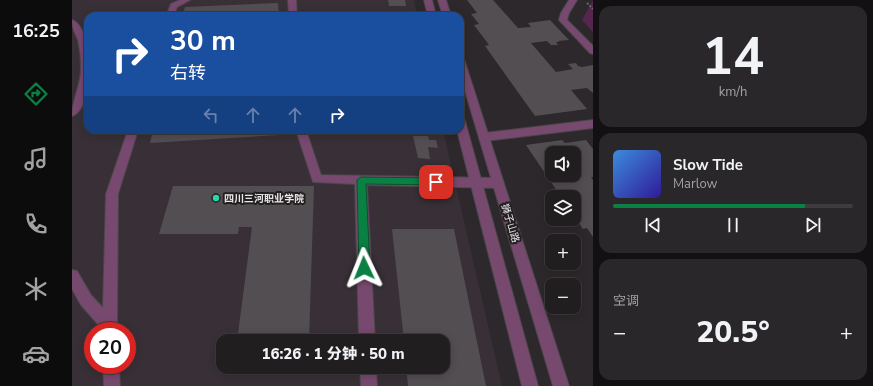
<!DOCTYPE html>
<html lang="zh">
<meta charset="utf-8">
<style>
:root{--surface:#211e20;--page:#292729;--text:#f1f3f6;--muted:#a2a2a5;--line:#3e3c3e;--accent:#0b8043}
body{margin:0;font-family:"Nunito Sans","Noto Sans SC",sans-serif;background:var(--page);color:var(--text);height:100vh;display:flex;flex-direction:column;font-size:15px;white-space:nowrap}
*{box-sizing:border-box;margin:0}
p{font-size:13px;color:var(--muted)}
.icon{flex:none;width:22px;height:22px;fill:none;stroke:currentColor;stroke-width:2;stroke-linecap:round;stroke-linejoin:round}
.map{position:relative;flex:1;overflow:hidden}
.panel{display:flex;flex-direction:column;gap:6px;padding:6px;background:#121012;width:280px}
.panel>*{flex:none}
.banner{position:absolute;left:12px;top:12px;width:380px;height:122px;border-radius:12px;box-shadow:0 2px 10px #0003,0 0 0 1px var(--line);background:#1a4fa0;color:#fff;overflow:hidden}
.controls{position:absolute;left:473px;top:146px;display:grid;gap:8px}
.controls a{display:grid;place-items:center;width:36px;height:36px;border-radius:8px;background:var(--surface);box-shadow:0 2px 10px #0003,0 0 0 1px var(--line);font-size:20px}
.speed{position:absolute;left:12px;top:322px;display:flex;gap:8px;font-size:20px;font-weight:700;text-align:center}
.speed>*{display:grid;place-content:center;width:52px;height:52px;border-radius:50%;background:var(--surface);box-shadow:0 2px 10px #0003,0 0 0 1px var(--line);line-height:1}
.speed .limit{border:6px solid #d22;background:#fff;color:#111}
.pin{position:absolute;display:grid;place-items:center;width:34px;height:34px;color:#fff;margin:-17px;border-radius:8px;box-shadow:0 2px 6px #0006}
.me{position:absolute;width:44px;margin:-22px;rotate:358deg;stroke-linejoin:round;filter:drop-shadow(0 0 3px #0008)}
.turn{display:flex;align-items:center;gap:14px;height:84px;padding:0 20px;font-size:18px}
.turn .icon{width:52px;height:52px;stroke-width:2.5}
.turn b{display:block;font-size:28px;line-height:34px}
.lanes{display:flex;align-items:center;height:38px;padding:0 20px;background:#0003;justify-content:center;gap:20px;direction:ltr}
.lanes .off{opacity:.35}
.big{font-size:30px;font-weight:800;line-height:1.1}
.panel .widget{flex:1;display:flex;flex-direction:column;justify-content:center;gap:6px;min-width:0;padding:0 14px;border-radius:12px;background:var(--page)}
.panel .dial{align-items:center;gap:0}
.dial b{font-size:52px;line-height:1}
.song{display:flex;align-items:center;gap:12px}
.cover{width:48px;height:48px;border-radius:6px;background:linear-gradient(135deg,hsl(210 70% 55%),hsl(250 70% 35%))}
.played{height:4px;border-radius:2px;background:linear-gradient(90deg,var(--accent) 80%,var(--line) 80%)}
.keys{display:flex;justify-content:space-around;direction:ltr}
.heat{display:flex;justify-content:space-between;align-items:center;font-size:22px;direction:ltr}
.trip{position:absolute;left:144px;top:334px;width:234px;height:40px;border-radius:12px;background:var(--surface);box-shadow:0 2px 10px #0003,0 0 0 1px var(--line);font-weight:800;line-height:40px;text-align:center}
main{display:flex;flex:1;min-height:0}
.dock{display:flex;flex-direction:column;width:72px;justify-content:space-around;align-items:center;background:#0d0c0d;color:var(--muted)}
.dock .icon{width:28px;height:28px}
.dock .on{color:var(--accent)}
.dock b{font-size:18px;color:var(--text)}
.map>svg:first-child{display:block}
</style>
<main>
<nav class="dock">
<b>16:25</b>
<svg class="icon on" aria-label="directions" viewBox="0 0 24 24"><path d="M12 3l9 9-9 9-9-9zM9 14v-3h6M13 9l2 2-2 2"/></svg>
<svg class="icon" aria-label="music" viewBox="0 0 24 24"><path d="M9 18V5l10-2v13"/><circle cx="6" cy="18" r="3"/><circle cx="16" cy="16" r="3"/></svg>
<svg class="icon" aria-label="phone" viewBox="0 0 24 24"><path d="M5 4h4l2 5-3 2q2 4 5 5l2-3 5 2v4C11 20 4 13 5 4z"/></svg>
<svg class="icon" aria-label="climate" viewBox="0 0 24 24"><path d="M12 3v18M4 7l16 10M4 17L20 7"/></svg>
<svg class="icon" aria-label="car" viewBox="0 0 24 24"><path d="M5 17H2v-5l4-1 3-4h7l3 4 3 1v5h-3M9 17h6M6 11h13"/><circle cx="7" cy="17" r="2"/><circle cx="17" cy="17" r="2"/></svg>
</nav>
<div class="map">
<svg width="521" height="386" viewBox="0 0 521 386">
<rect width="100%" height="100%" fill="#2c282b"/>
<path fill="#383036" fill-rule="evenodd" d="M0,0H342L345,16H16V130H371L430,386H0ZM21,331H55V365H21ZM151,341H371V367H151Z"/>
<path fill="#57264f" d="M521,0V32L510,20Z"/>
<path fill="#524e51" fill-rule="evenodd" d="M316,0H333L334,6H317Z
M395,0H421L446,28L459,27L456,23L478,20L497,40L486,41L487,42H484L486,45H479L475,41L459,43L484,72L501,69L496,64L504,63L506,66L510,67L521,65V93L515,88L499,90L515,109L463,116L413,46L417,45L402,25L407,24L399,14L405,13Z
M206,3L207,16H110L113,7Z
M81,130H208V135L78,143Z
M279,130H297V135H280Z
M341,136H356L357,140H364L366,148L356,147L358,159L346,158Z
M490,140L493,143L514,140L521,149V177H519L521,180V237L515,228L511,229L502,216V197H489L454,145ZM480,153H502V175H480Z
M101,186H242L237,341H165L180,227H167L166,234H87Z
M320,229H382L414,386H336L334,367H371V341H332Z"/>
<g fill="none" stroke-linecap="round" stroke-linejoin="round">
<defs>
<path id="service" d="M108,0H118L105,7L102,16H94L99,4Z
M216,0H224L225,16H217Z
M497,0H505L497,13L495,20L521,46V54L518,53L487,20L489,13Z
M0,20C22,26 23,110 0,116C0,100 9,85 9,68C9,59 8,49 6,40C3,33 0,28 0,20Z
M521,120V128L412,141L408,140L407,137L408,134L412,133Z
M56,130H66L46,194L45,331H29L30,329L9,305L0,289V270L5,271L19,295L31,308L34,194Z
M224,130H234L249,175L426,178L430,180L432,183L430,186L426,188L295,185L303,341H287L283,184L241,182Z
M31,365H47L48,386H32Z
M288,367H304L305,386H289Z"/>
<path id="tertiary" d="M352,0H360L364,16H356Z
M366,0H374L379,16H371Z
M388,56L392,59L497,386H481L388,74Z
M388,117L392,118L393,121L466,386H450L385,130H388Z"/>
</defs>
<use href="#service" stroke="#4a4649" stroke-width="2"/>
<use href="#tertiary" stroke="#4a4649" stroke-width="2"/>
<path stroke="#6d696c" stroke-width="2" stroke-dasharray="2 1.5" stroke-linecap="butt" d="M515,3L521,9"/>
<use href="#service" fill="#78496f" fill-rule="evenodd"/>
<use href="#tertiary" fill="#78496f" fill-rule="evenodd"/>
</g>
<path fill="#0b8043" stroke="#07532c" d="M289,177L364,178L368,182L364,185L294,184L298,268L296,271L292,273L289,271L287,268L285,180Z"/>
<circle fill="#26d5ae" stroke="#221f21" stroke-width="1.5" cx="144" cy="198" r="4"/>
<g text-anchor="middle" stroke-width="4" stroke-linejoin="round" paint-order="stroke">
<g font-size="10" font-weight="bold" fill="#e8e5e7" stroke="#221f21" text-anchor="start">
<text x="152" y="202">四川三河职业学院</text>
</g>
<g font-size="10" fill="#e8e5e7" stroke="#221f21">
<text transform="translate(439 223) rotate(73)" y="4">狮子山路</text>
</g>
</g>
</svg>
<div class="controls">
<a><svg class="icon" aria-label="sound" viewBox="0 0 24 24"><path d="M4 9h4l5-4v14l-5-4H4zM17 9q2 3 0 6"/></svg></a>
<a><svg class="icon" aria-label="layers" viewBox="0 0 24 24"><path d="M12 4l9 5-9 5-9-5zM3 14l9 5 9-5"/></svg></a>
<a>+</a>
<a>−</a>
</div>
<div class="speed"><div class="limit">20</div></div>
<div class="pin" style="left:364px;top:182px;background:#d93025"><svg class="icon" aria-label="arrive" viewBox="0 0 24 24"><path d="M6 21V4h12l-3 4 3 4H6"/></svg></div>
<svg class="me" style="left:292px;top:268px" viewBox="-20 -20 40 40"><path d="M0-17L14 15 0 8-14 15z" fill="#0b8043" stroke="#fff" stroke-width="4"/></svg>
<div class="trip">16:26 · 1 分钟 · 50 m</div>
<div class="banner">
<div class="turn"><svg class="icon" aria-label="right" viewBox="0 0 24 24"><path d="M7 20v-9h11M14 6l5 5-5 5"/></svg><div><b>30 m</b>右转</div></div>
<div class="lanes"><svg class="icon off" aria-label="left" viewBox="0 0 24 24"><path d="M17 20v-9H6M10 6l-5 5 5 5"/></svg><svg class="icon off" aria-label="ahead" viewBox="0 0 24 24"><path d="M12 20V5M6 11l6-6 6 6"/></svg><svg class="icon off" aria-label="ahead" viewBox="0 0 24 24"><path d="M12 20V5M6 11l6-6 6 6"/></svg><svg class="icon" aria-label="right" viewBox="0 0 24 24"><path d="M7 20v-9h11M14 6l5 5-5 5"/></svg></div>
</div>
</div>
<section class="panel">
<div class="widget dial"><b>14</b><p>km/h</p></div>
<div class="widget">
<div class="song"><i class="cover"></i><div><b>Slow Tide</b><p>Marlow</p></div></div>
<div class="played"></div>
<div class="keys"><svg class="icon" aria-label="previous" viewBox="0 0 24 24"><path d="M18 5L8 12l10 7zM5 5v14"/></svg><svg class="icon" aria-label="pause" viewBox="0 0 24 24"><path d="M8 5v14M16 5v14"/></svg><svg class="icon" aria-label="next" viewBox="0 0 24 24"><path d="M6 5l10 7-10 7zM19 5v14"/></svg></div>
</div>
<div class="widget"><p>空调</p>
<div class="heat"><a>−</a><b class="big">20.5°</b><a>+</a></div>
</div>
</section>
</main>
